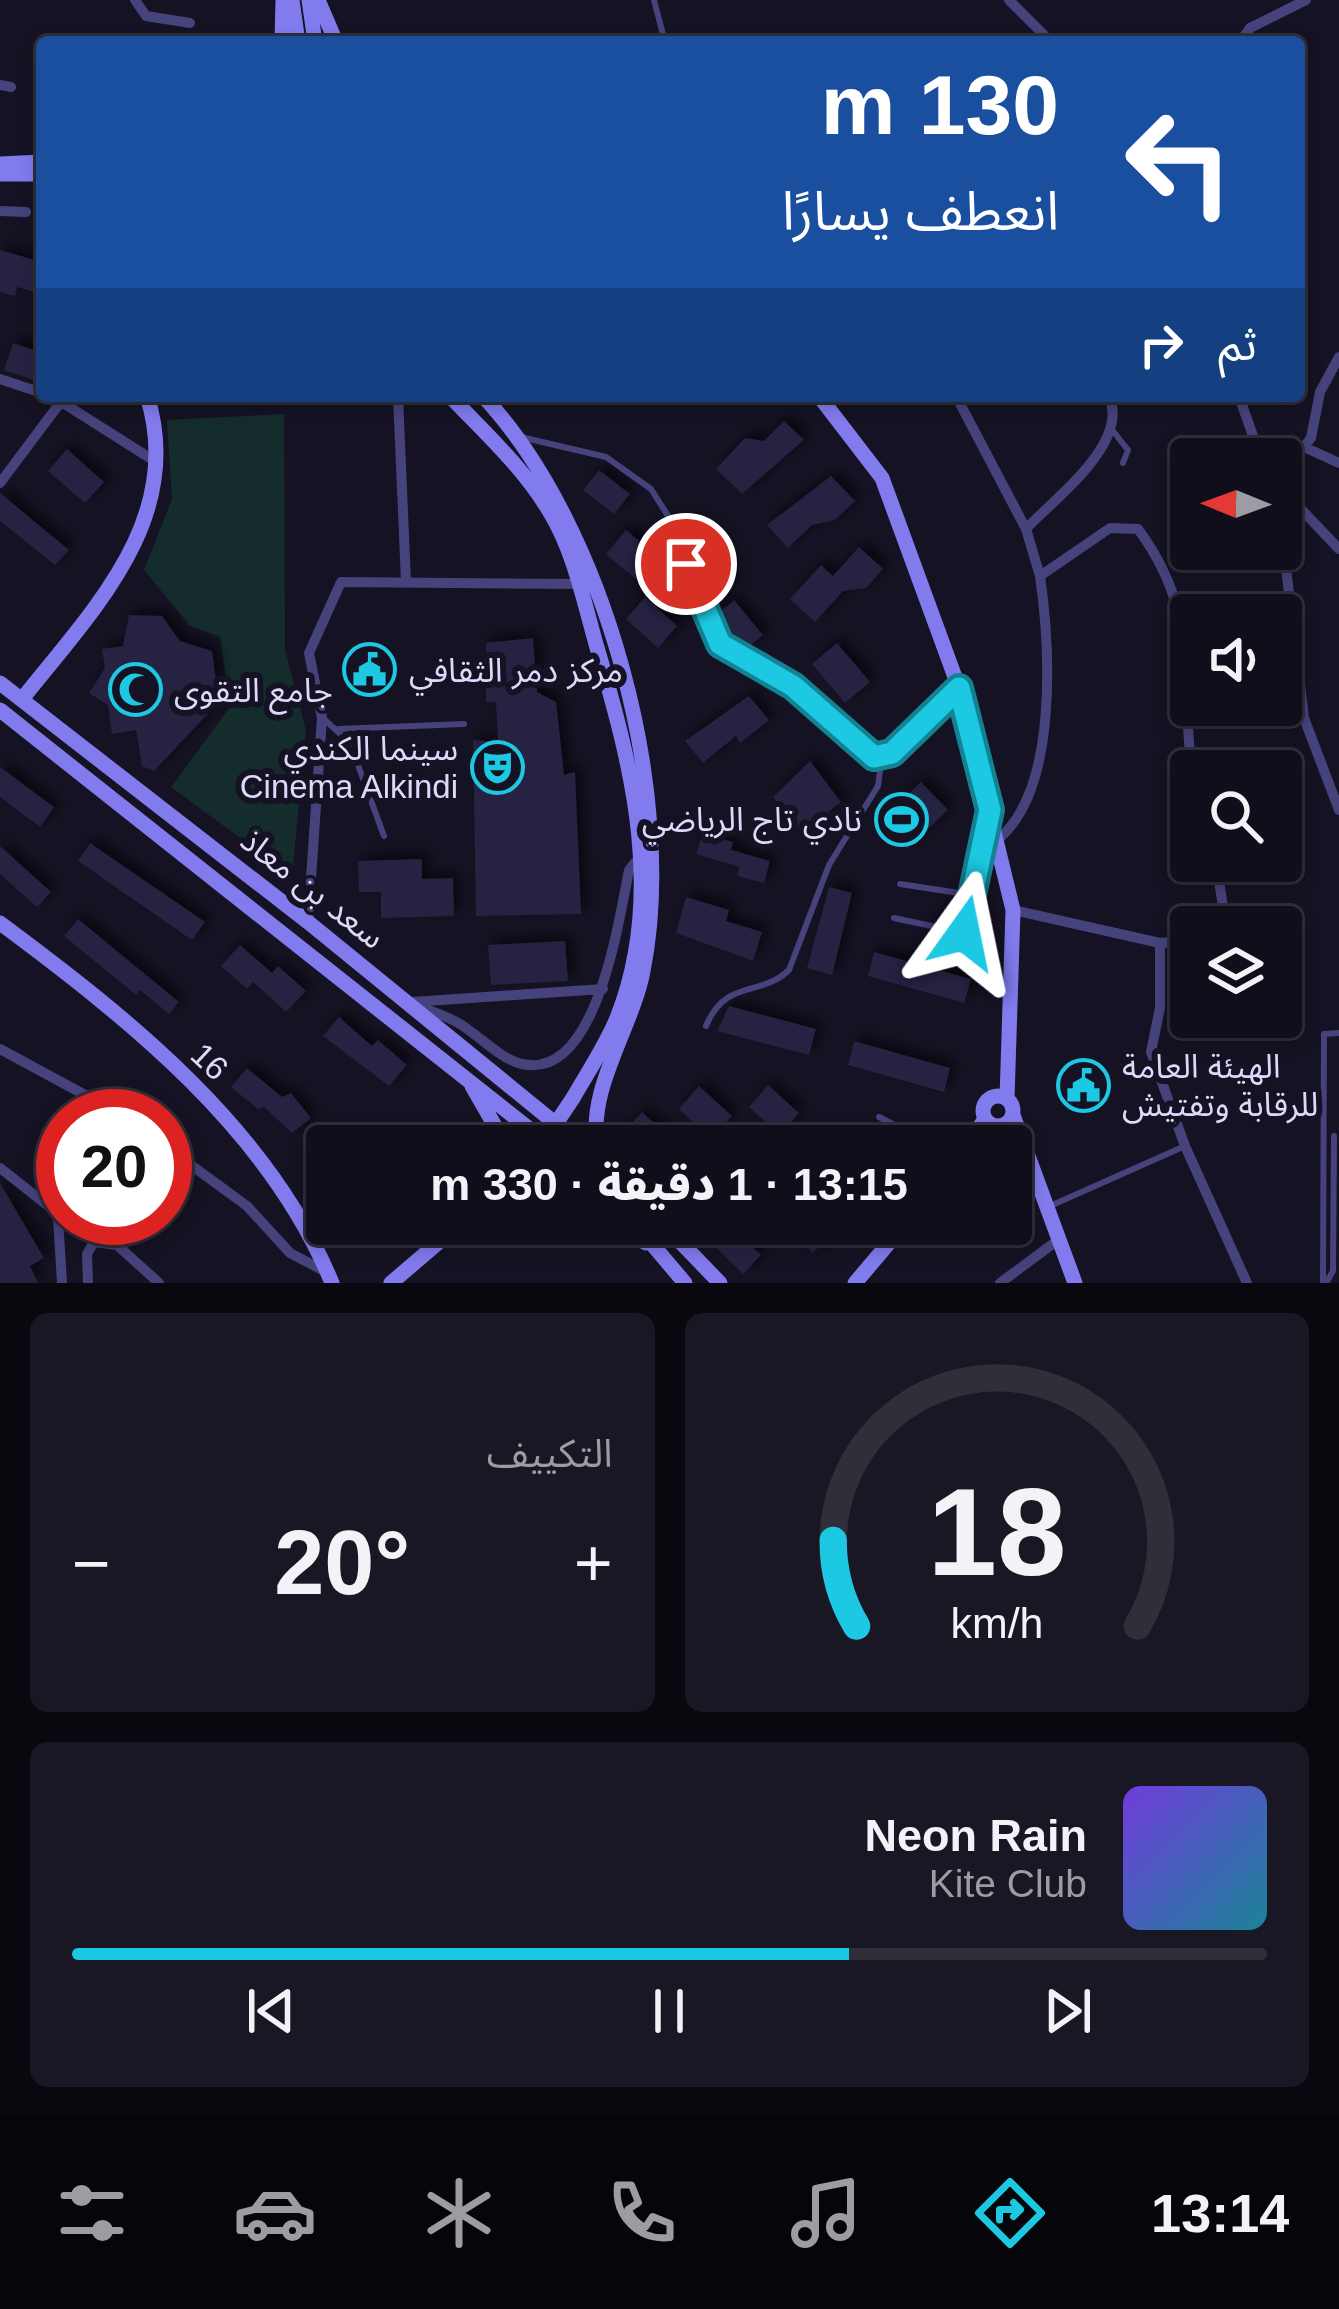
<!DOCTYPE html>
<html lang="ar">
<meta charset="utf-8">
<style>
:root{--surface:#100e1a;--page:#191723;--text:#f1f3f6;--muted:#9c9ca2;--line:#302e39;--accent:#1dc8e2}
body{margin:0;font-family:Helvetica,"Noto Sans Arabic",sans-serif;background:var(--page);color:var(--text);direction:rtl;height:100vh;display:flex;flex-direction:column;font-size:45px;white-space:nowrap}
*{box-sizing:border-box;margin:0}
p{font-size:39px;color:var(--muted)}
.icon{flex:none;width:66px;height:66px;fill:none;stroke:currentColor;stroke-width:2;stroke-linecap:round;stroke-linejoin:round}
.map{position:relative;height:1283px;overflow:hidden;direction:ltr}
.panel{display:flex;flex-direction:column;gap:30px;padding:30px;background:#09080e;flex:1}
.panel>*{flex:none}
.guide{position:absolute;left:36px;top:36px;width:1269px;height:366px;border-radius:12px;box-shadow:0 6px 18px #0003,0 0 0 3px var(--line);direction:rtl;background:#1a4fa0;color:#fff;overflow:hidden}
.needle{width:78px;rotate:271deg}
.controls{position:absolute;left:1170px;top:438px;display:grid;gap:24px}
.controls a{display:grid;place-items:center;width:132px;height:132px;border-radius:12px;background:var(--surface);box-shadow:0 6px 18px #0003,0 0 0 3px var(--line);font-size:60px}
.speed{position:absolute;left:36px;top:1089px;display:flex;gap:24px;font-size:60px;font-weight:700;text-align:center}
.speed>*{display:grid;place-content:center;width:156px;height:156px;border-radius:50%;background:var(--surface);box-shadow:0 6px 18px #0003,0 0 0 3px var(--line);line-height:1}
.speed .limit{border:18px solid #d22;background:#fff;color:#111}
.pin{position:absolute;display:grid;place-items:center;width:102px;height:102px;color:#fff;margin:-51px;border:6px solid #fff;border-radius:50%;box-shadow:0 3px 12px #0007}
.me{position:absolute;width:132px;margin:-66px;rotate:12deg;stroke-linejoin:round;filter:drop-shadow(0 0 9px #0008)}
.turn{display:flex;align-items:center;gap:42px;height:252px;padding:0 48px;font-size:54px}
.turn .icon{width:156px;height:156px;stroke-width:2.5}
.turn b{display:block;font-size:84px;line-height:102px}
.then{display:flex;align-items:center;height:114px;padding:0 48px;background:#0003;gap:24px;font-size:45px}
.big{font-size:90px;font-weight:800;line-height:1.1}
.panel .tile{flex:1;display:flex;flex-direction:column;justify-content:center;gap:18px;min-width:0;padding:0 42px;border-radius:18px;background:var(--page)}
.panel .dial{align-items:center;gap:0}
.dial svg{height:312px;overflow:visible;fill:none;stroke:var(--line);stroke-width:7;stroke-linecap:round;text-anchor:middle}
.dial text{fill:var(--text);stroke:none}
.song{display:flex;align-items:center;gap:36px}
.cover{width:144px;height:144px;border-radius:18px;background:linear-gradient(135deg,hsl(260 70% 55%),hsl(190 70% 35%))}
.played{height:12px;border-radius:6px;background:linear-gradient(90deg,var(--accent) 65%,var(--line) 65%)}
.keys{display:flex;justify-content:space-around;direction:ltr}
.heat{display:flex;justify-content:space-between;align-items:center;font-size:66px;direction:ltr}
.panel .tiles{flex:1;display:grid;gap:30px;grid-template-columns:1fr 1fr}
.tile:last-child{grid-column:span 2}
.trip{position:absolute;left:306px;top:1125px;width:726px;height:120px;border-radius:12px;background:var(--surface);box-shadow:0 6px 18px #0003,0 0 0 3px var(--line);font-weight:800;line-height:120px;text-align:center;direction:rtl}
.menu{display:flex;height:192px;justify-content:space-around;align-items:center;background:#06060a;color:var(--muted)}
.menu .icon{width:84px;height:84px}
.menu .active{color:var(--accent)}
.menu b{font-size:54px;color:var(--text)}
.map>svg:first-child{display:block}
</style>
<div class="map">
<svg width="1339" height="1283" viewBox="0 0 1339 1283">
<defs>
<filter id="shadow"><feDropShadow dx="6" dy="-6" stdDeviation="6" flood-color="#0009"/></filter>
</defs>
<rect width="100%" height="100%" fill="#151223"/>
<path fill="#152c2c" d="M284,414L285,649L306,731L292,876L171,787L230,707L220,637L189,625L144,570L172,499L167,420Z"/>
<path fill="#282042" filter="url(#shadow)" d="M0,250L42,262V294L17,287L15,296L0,292Z
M13,343L42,353L37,381L4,370Z
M784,421L804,440L742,494L716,469L745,438L764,441Z
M67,449L104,482L85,503L48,471Z
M599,470L630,494L614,514L583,490Z
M831,476L855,501L835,520L812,525L788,548L767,525Z
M0,493L69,550L55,565L0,521Z
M626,530L659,558L639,582L606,554Z
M859,547L883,569L866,588L843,591L815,622L790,599L821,565L833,576Z
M645,597L677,626L658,648L626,619Z
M734,600L763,635L745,650L723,632L716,615Z
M129,615L162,616L180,641L212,651L219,702L154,771L142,766L136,730L112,734L108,705L89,693L105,668L102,649L123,646Z
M533,638L537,692L556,702L564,775L575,772L581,914L476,916L473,740L498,742L496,702H486V643Z
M837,643L870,682L845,703L812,664Z
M749,696L769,720L740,743L736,736L703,763L685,741Z
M810,761L841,802L802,833L773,797Z
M0,767L54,807L40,827L0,797Z
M921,782L948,810L907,849L880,821Z
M703,833L733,842L731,850L770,861L764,883L737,876L740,867L696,854Z
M90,843L205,922L192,940L78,861Z
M0,846L51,892L37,907L0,874Z
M422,859V879L453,878L454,916L381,918V892H359L358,861Z
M829,887L852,893L832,975L807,968Z
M686,897L729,910L726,921L762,932L753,961L676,933Z
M78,919L179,1002L169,1014L140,990L136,995L64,936Z
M565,941L568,981L491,985L488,945Z
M240,945L272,973L278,966L306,991L286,1012L253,982L247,989L221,966Z
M874,952L971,979L964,1003L868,976Z
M729,1006L816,1029L809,1055L717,1031Z
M339,1017L372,1046L378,1040L407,1065L389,1086L323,1036Z
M854,1041L950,1068L944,1092L848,1065Z
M247,1068L282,1097L291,1093L311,1118L292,1133L264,1107L258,1109L231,1087Z
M768,1085L799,1113L780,1135L749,1107Z
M699,1086L732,1116L711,1139L679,1109Z
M642,1112L673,1140L667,1146H637L623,1133Z
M0,1183L44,1258L30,1266L38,1283H0Z
M703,1224H728L761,1255L743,1274L705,1237L711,1231Z
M784,1224H823L832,1233L813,1253Z"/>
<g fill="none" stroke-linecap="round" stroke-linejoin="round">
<path stroke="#46427c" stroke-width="6" d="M654,0L665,42
M1113,431L1128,450L1123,463
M521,437L606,457L651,489L670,519L720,644L793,686L874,757L892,753L957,690
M325,720L350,743L384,836
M338,729L464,724
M900,884L972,895
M894,918L964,933L987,826
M706,1026C726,978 760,998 789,970L829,865L878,786L882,757
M879,1117L935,1146
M1050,1206L1185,1146
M1323,1283L1324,1034L1339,1033
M1326,1283L1333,1271L1334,1136"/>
<path stroke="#46427c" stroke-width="10" d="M135,0L146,16L190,23
M1009,0L1051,42
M1240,42L1250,28L1306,0
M0,85L11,87
M0,211L26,212
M0,379L42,393
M52,396L153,460
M398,396L406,582
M956,396L1026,529L1040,576
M1239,396L1261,459
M1304,447L1339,463
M1260,455L1304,447L1311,438L1320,392L1339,357
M0,483L63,399
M1281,488L1339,549
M1281,526L1304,718L1339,810
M1026,529C1056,497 1130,443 1109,396
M997,840C1059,791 1050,646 1040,576L1110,528L1138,529C1201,614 1179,677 1192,771
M1013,910L1160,943
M308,922L322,718L309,653L341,582L579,584
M1216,927L1223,907L1216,861
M1191,941L1160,943V1008L1151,1052L1185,1146L1247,1283
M412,1002L603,989
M417,1006C431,1011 447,1016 460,1024C478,1035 502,1060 522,1064C597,1081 619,919 629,870L640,856
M0,1049L124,1116
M165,1146L247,1206L290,1253L328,1273
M0,1168L94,1242
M58,1217L62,1283
M88,1283L87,1254L94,1242L117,1245L159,1283
M1000,1283L1058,1240"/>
<path stroke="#827bee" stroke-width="15" d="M292,0L298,42
M309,0L315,42
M318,0L336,42
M282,42L283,0
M0,164L42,162
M0,174H42
M450,396C485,433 525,469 551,514C575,554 585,607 598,651C633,770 665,897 617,1018C606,1045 588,1072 573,1098
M483,396C605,526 678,796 643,971C633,1026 586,1091 598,1146
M819,396L882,478L959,688L1013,910L1007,1099
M0,683L308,922L583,1146
M23,698C92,611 186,518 147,396
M0,710L551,1146
M0,923C129,1019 269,1129 332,1283
M472,1086L495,1126L498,1146
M983 1111a15 15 0 1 1 30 0a15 15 0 1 1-30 0Z
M1013,1115L1075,1283
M966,1146L985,1119
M612,1224L646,1243
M635,1224L685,1283
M663,1224L720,1283
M391,1283L460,1224
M855,1283L905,1224"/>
<path stroke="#827bee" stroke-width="15" d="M541,1146L573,1098"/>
</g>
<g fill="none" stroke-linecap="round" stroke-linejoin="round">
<defs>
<path id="route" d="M686,564L720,644L793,686L874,757L892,753L959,688L990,810L964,933"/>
</defs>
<use href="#route" stroke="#138293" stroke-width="30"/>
<use href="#route" stroke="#1dc8e2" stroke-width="21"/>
</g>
<defs>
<symbol id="civic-ring" viewBox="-11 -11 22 22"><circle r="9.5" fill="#151223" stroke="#1dc8e2" stroke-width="1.5"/><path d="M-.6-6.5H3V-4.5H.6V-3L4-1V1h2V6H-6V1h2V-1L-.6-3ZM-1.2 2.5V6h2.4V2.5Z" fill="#1dc8e2"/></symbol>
<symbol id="mosque-ring" viewBox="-11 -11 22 22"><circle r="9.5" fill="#151223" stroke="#1dc8e2" stroke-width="1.5"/><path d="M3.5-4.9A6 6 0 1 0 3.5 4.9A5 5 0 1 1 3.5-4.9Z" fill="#1dc8e2"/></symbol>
<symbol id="theatre-ring" viewBox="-11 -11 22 22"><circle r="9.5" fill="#151223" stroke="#1dc8e2" stroke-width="1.5"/><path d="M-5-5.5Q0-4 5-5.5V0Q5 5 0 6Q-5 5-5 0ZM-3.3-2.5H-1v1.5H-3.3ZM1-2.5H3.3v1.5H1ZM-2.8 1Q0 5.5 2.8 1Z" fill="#1dc8e2"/></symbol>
<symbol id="stadium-ring" viewBox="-11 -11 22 22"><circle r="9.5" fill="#151223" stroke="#1dc8e2" stroke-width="1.5"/><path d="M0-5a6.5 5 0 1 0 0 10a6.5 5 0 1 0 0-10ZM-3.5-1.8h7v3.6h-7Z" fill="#1dc8e2"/></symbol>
</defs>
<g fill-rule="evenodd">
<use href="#civic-ring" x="340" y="640" width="59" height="59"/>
<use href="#mosque-ring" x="106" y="660" width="59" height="59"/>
<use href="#theatre-ring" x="468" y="738" width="59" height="59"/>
<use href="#stadium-ring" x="872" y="790" width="59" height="59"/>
<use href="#civic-ring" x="1054" y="1056" width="59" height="59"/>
</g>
<g text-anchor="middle" stroke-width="12" stroke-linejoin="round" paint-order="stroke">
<g font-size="33" fill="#ddd9fa" stroke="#151223" text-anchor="start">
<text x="409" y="682">مركز دمر الثقافي</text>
<text x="174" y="702">جامع التقوى</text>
<text x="458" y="760" text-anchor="end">سينما الكندي<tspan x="458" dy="38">Cinema Alkindi</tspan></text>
<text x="862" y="831" text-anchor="end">نادي تاج الرياضي</text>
<text x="1122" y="1078">الهيئة العامة<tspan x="1122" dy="38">للرقابة وتفتيش</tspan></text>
</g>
<g font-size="33" fill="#ddd9fa" stroke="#151223">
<text transform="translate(313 888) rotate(38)" y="12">سعد بن معاذ</text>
<text transform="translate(210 1061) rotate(43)" y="12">16</text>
</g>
</g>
</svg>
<div class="controls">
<a><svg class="needle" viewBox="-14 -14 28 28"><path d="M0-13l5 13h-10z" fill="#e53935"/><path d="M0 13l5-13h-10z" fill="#9c9ca2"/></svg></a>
<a><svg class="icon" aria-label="sound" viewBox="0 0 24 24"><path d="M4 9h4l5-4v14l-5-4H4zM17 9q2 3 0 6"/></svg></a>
<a><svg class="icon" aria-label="search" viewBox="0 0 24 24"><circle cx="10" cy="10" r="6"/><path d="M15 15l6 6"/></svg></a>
<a><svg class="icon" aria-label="layers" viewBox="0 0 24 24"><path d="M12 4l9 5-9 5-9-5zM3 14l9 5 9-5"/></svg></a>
</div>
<div class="speed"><div class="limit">20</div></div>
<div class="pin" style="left:686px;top:564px;background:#d93025"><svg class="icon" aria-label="arrive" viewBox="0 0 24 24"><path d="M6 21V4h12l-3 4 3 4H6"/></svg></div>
<svg class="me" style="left:964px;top:933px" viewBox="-20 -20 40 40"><path d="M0-17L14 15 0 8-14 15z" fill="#1dc8e2" stroke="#fff" stroke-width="4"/></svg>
<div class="trip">13:15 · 1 دقيقة · 330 m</div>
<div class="guide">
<div class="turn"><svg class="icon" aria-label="left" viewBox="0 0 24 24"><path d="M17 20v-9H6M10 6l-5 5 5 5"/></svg><div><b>130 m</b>انعطف يسارًا</div></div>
<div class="then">ثم<svg class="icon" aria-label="right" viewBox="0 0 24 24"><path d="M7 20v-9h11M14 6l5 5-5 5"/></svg></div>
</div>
</div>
<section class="panel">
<div class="tiles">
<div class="tile dial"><svg viewBox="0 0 100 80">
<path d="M14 69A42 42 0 1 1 86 69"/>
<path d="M14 69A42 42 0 0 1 8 47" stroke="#1dc8e2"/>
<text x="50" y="56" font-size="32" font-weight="700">18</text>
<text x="50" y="72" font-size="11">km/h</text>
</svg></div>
<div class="tile"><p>التكييف</p>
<div class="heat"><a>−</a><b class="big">20°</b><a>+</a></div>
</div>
<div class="tile">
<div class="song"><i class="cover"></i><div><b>Neon Rain</b><p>Kite Club</p></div></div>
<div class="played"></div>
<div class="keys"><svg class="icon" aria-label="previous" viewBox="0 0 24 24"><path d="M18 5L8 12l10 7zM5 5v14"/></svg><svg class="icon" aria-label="pause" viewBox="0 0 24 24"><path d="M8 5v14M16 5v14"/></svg><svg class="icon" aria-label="next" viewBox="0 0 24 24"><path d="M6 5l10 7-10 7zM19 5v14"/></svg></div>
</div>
</div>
</section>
<nav class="menu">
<b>13:14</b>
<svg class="icon active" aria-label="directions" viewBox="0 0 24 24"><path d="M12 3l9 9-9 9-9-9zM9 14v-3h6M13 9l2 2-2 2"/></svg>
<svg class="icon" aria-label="music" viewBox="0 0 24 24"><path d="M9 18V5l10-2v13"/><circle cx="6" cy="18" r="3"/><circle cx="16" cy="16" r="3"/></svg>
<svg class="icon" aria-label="phone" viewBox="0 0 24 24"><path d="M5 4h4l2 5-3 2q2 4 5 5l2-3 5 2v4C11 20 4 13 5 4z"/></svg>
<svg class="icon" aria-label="climate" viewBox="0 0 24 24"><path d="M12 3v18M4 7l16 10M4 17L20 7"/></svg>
<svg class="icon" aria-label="car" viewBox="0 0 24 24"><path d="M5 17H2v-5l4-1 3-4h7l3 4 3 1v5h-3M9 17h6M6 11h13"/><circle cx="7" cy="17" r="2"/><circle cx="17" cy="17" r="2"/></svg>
<svg class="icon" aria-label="filters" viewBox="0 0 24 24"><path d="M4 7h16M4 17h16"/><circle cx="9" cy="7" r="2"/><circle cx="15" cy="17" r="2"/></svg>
</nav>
